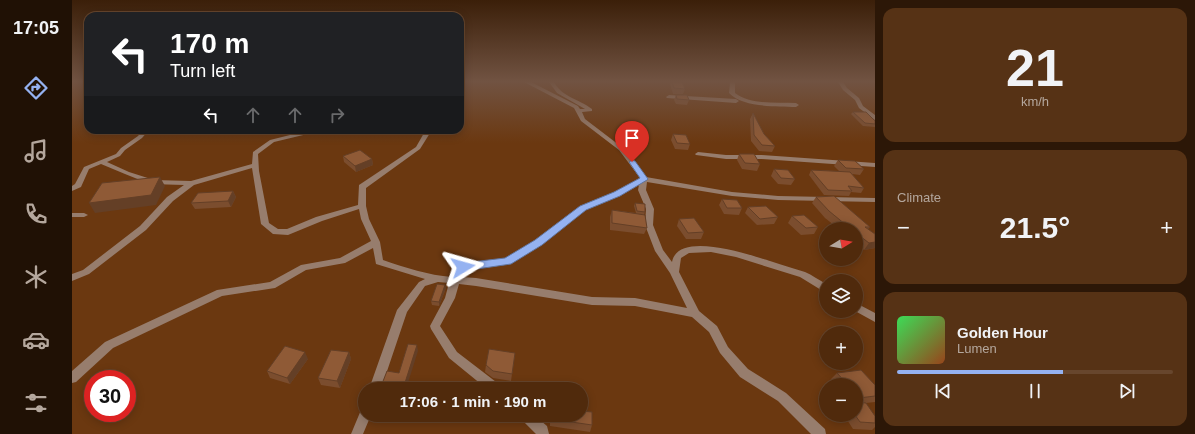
<!DOCTYPE html>
<meta charset="utf-8">
<style>
:root{--surface:#502a0c;--page:#563215;--text:#f1f3f6;--muted:#b4a79d;--line:#67462d;--accent:#95b2f1}
body{margin:0;font-family:Helvetica,sans-serif;background:var(--page);color:var(--text);height:100vh;display:flex;flex-direction:column;font-size:15px;white-space:nowrap}
*{box-sizing:border-box;margin:0}
p{font-size:13px;color:var(--muted)}
.icon{flex:none;width:22px;height:22px;fill:none;stroke:currentColor;stroke-width:2;stroke-linecap:round;stroke-linejoin:round}
.map{position:relative;flex:1;overflow:hidden}
.drawer{display:flex;flex-direction:column;gap:8px;padding:8px;background:#2c1707;width:320px}
.drawer>*{flex:none}
.hud{position:absolute;left:12px;top:12px;width:380px;height:122px;border-radius:12px;box-shadow:0 2px 10px #0003,0 0 0 1px var(--line);background:#202124;color:#fff;overflow:hidden}
.needle{width:26px;rotate:79deg}
.tools{position:absolute;left:747px;top:222px;display:grid;gap:8px}
.tools a{display:grid;place-items:center;width:44px;height:44px;border-radius:50%;background:var(--surface);box-shadow:0 2px 10px #0003,0 0 0 1px var(--line);font-size:20px}
.speed{position:absolute;left:12px;top:370px;display:flex;gap:8px;font-size:20px;font-weight:700;text-align:center}
.speed>*{display:grid;place-content:center;width:52px;height:52px;border-radius:50%;background:var(--surface);box-shadow:0 2px 10px #0003,0 0 0 1px var(--line);line-height:1}
.speed .limit{border:6px solid #d22;background:#fff;color:#111}
.pin{position:absolute;display:grid;place-items:center;width:34px;height:34px;color:#fff;margin:-41px -17px;border-radius:50% 50% 50% 0;rotate:-45deg;box-shadow:0 0 4px #0007}
.pin .icon{rotate:45deg}
.me{position:absolute;width:44px;margin:-22px;rotate:82deg;stroke-linejoin:round;filter:drop-shadow(0 0 3px #0008)}
.turn{display:flex;align-items:center;gap:14px;height:84px;padding:0 20px;font-size:18px}
.turn .icon{width:52px;height:52px;stroke-width:2.5}
.turn b{display:block;font-size:28px;line-height:34px}
.lanes{display:flex;align-items:center;height:38px;padding:0 20px;background:#0003;justify-content:center;gap:20px;direction:ltr}
.lanes .off{opacity:.35}
.big{font-size:30px;font-weight:700;line-height:1.1}
.drawer .tile{flex:1;display:flex;flex-direction:column;justify-content:center;gap:6px;min-width:0;padding:0 14px;border-radius:12px;background:var(--page)}
.drawer .dial{align-items:center;gap:0}
.dial b{font-size:52px;line-height:1}
.song{display:flex;align-items:center;gap:12px}
.cover{width:48px;height:48px;border-radius:6px;background:linear-gradient(135deg,hsl(130 70% 55%),hsl(20 70% 35%))}
.played{height:4px;border-radius:2px;background:linear-gradient(90deg,var(--accent) 60%,var(--line) 60%)}
.keys{display:flex;justify-content:space-around;direction:ltr}
.heat{display:flex;justify-content:space-between;align-items:center;font-size:22px;direction:ltr}
.trip{position:absolute;left:286px;top:382px;width:230px;height:40px;border-radius:20px;background:var(--surface);box-shadow:0 2px 10px #0003,0 0 0 1px var(--line);font-weight:700;line-height:40px;text-align:center}
main{display:flex;flex:1;min-height:0}
.tabs{display:flex;flex-direction:column;width:72px;justify-content:space-around;align-items:center;background:#201105;color:var(--muted)}
.tabs .icon{width:28px;height:28px}
.tabs .selected{color:var(--accent)}
.tabs b{font-size:18px;color:var(--text)}
.map>svg:first-child{display:block}
</style>
<main>
<nav class="tabs">
<b>17:05</b>
<svg class="icon selected" aria-label="directions" viewBox="0 0 24 24"><path d="M12 3l9 9-9 9-9-9zM9 14v-3h6M13 9l2 2-2 2"/></svg>
<svg class="icon" aria-label="music" viewBox="0 0 24 24"><path d="M9 18V5l10-2v13"/><circle cx="6" cy="18" r="3"/><circle cx="16" cy="16" r="3"/></svg>
<svg class="icon" aria-label="phone" viewBox="0 0 24 24"><path d="M5 4h4l2 5-3 2q2 4 5 5l2-3 5 2v4C11 20 4 13 5 4z"/></svg>
<svg class="icon" aria-label="climate" viewBox="0 0 24 24"><path d="M12 3v18M4 7l16 10M4 17L20 7"/></svg>
<svg class="icon" aria-label="car" viewBox="0 0 24 24"><path d="M5 17H2v-5l4-1 3-4h7l3 4 3 1v5h-3M9 17h6M6 11h13"/><circle cx="7" cy="17" r="2"/><circle cx="17" cy="17" r="2"/></svg>
<svg class="icon" aria-label="filters" viewBox="0 0 24 24"><path d="M4 7h16M4 17h16"/><circle cx="9" cy="7" r="2"/><circle cx="15" cy="17" r="2"/></svg>
</nav>
<div class="map">
<svg width="803" height="434" viewBox="0 0 803 434">
<rect width="100%" height="100%" fill="#6b3810"/>
<g fill="none" stroke-linecap="round" stroke-linejoin="round">
<path fill="#977d6d" fill-rule="evenodd" d="M452,82H459L506,106L508,109H513L485,93L477,82H482C490,97 507,99 520,109V111L510,112L513,119L551,148L574,177L660,192L706,196L803,198V202L706,200L660,196L575,182L574,190L582,209L581,225L591,250L600,262C606,230 678,255 698,261C709,265 721,268 733,272C740,275 747,280 754,284V293L728,277L664,257L639,252L617,253L609,258L607,272L627,311L645,326L656,347L676,369L714,393L753,429L754,434H739L706,401L668,377L648,353L637,332L620,317L563,306L520,305L404,286L387,284L383,298L368,326L385,352L428,385L430,389H415L377,358L359,329L358,326L373,298L377,283L366,282L353,286L335,312L309,389H297L325,310L347,282L353,279L304,264L301,248L273,263L234,270L203,288L150,296L41,348L4,382L0,383V371L33,342L145,290L198,282L229,265L268,258L299,241L289,219L287,209L250,221L216,235L201,234L189,224L180,168L122,185L101,201L74,230L17,274L0,281V274L11,270L68,226L95,197L112,185L78,184L53,174L29,164L17,169L9,187L0,191V186L3,184L12,167L44,154L49,148L66,136L71,130H77L70,138L53,150L48,156L35,162L57,172L82,180L119,181L180,164L181,152L198,140L238,130H249L248,131L202,142L186,154L187,171L197,223L206,229H215L244,217L286,205L287,185L344,147L352,133L350,130H356L358,133L348,149L294,188V206L297,219L308,242L311,260C334,268 356,275 380,277L388,265L434,258L463,240L508,206L542,192L568,178L547,150L509,121L502,108ZM567,185L566,190L574,209L573,225L583,251L598,273L615,308L563,298L520,297L404,278L389,277L394,270L439,263L469,244L514,210L548,196Z
M658,82H663V93C678,105 705,102 724,103L727,105L724,107C705,106 671,108 657,93Z
M766,82H771L775,88L787,98L791,106L803,115V120L787,108L783,100L771,90Z
M597,95L664,99L667,101L664,103L595,98L594,97Z
M626,152L654,155H690L803,163V167L690,159H654L624,155L623,154Z
M0,213H12L16,215L12,217H0Z
M784,303L803,313V322L783,311H784Z
M293,408V415H299L291,434H279L289,410Z
M447,415H462L475,426L477,434H464L449,419Z"/>
</g>
<path fill="#7b4d2e" d="M598,82H610L613,89L611,94H601L598,84Z
M604,95L617,100L615,105L604,104L602,100Z
M781,112L803,121V127L791,126L779,114Z
M681,113L692,134L703,146L700,152L687,151L679,141L678,119Z
M601,134L618,144L616,150L603,149L599,140Z
M667,154L688,164L685,171L670,169L665,160Z
M271,156L300,159L301,165L284,172L272,162Z
M766,160L792,169L788,175L780,174L792,188L789,193L779,192L777,196L752,195L737,175L739,170L767,171L762,166Z
M702,169L723,179L719,185L706,184L699,176Z
M161,191L164,197L159,207L123,209L119,203Z
M744,197L798,227L796,229L803,248L792,250L784,243V229H767L753,218L740,203Z
M650,199L670,208L667,215L652,214L647,205Z
M563,203L573,212L572,215L575,228L572,234L538,230V217L540,210L564,213L562,206Z
M676,207L706,217L702,224L685,225L673,213Z
M720,216L746,227L742,234L729,235L716,223Z
M607,219L632,232L629,239H614L605,226Z
M373,285L374,288L367,306L360,305L359,301Z
M277,352L279,359L268,388L249,385L246,378Z
M443,353L439,381L421,378L413,372L414,365Z
M236,359L218,384L198,378L195,371Z
M765,373L803,385V402L794,403L803,423V427L800,430L781,429L772,415H784V385H764L759,379Z
M478,415H509L520,425L518,432L478,426Z"/>
<path fill="#643f26" d="M300,159L301,165L284,172L283,166Z
M88,177L93,186L84,205L23,213L17,203Z
M161,191L164,197L159,207L156,201Z
M803,242V248L792,250L797,243Z
M373,285L374,288L367,306V302Z
M345,345L346,351L334,389H331Z
M233,352L236,359L218,384L215,378Z
M277,352L279,359L268,388L265,381Z"/>
<path fill="#8f5a36" stroke="#643f26" d="M600,82H610L613,89L602,88Z
M604,95H615L617,100L605,99Z
M781,112H794L803,121V124L793,123Z
M681,113L692,134L703,146L690,145L682,135Z
M601,134L614,135L618,144L605,143Z
M288,150L300,159L283,166L271,156Z
M667,154H682L688,164L673,163Z
M766,160L783,161L792,169L774,168Z
M702,169L716,170L723,179L709,178Z
M739,170L778,172L792,188L776,186L780,191L756,190Z
M88,177L79,195L17,203L30,183Z
M161,191L156,201L119,203L126,193Z
M762,196L798,227H793L803,234V242L797,243L784,233V229H779L757,211L744,197Z
M650,199L665,200L670,208H655Z
M563,203L573,204V212L565,211Z
M694,206L706,217L688,219L676,207Z
M540,210L573,215L575,228L540,223Z
M732,215L746,227L734,228L720,216Z
M622,218L632,232L616,233L607,219Z
M365,284L373,285L367,302L359,301Z
M336,344L345,345L331,389H308L315,371L327,373Z
M213,346L233,352L215,378L195,371Z
M417,349L443,353L440,374L421,371L414,365Z
M259,350L277,352L265,381L246,378Z
M789,370L803,385V396L787,398L784,395V385H776L765,373Z
M784,402L794,403L803,416V423L788,422L783,415H784Z
M509,411L520,412V425L479,419V415H509Z"/>
<linearGradient id="sky" x2="0" y2="1"><stop stop-color="#3b1f09"/><stop offset="0.57" stop-color="#715342"/><stop offset="1" stop-color="#715342" stop-opacity="0"/></linearGradient>
<rect width="803" height="143" fill="url(#sky)"/>
<path fill="#95b2f1" stroke="#61749d" d="M560,160L563,161L576,179L575,180L548,196L514,210L470,245L439,264L391,271L388,270L386,267L388,265L391,263L433,258L463,240L508,206L542,192L568,178L557,162Z"/>
</svg>
<div class="tools">
<a><svg class="needle" viewBox="-14 -14 28 28"><path d="M0-13l5 13h-10z" fill="#e53935"/><path d="M0 13l5-13h-10z" fill="#b4a79d"/></svg></a>
<a><svg class="icon" aria-label="layers" viewBox="0 0 24 24"><path d="M12 4l9 5-9 5-9-5zM3 14l9 5 9-5"/></svg></a>
<a>+</a>
<a>−</a>
</div>
<div class="speed"><div class="limit">30</div></div>
<div class="pin" style="left:560px;top:162px;background:#d93025"><svg class="icon" aria-label="arrive" viewBox="0 0 24 24"><path d="M6 21V4h12l-3 4 3 4H6"/></svg></div>
<svg class="me" style="left:391px;top:267px" viewBox="-20 -20 40 40"><path d="M0-17L14 15 0 8-14 15z" fill="#95b2f1" stroke="#fff" stroke-width="4"/></svg>
<div class="trip">17:06 · 1 min · 190 m</div>
<div class="hud">
<div class="turn"><svg class="icon" aria-label="left" viewBox="0 0 24 24"><path d="M17 20v-9H6M10 6l-5 5 5 5"/></svg><div><b>170 m</b>Turn left</div></div>
<div class="lanes"><svg class="icon" aria-label="left" viewBox="0 0 24 24"><path d="M17 20v-9H6M10 6l-5 5 5 5"/></svg><svg class="icon off" aria-label="ahead" viewBox="0 0 24 24"><path d="M12 20V5M6 11l6-6 6 6"/></svg><svg class="icon off" aria-label="ahead" viewBox="0 0 24 24"><path d="M12 20V5M6 11l6-6 6 6"/></svg><svg class="icon off" aria-label="right" viewBox="0 0 24 24"><path d="M7 20v-9h11M14 6l5 5-5 5"/></svg></div>
</div>
</div>
<section class="drawer">
<div class="tile dial"><b>21</b><p>km/h</p></div>
<div class="tile"><p>Climate</p>
<div class="heat"><a>−</a><b class="big">21.5°</b><a>+</a></div>
</div>
<div class="tile">
<div class="song"><i class="cover"></i><div><b>Golden Hour</b><p>Lumen</p></div></div>
<div class="played"></div>
<div class="keys"><svg class="icon" aria-label="previous" viewBox="0 0 24 24"><path d="M18 5L8 12l10 7zM5 5v14"/></svg><svg class="icon" aria-label="pause" viewBox="0 0 24 24"><path d="M8 5v14M16 5v14"/></svg><svg class="icon" aria-label="next" viewBox="0 0 24 24"><path d="M6 5l10 7-10 7zM19 5v14"/></svg></div>
</div>
</section>
</main>
